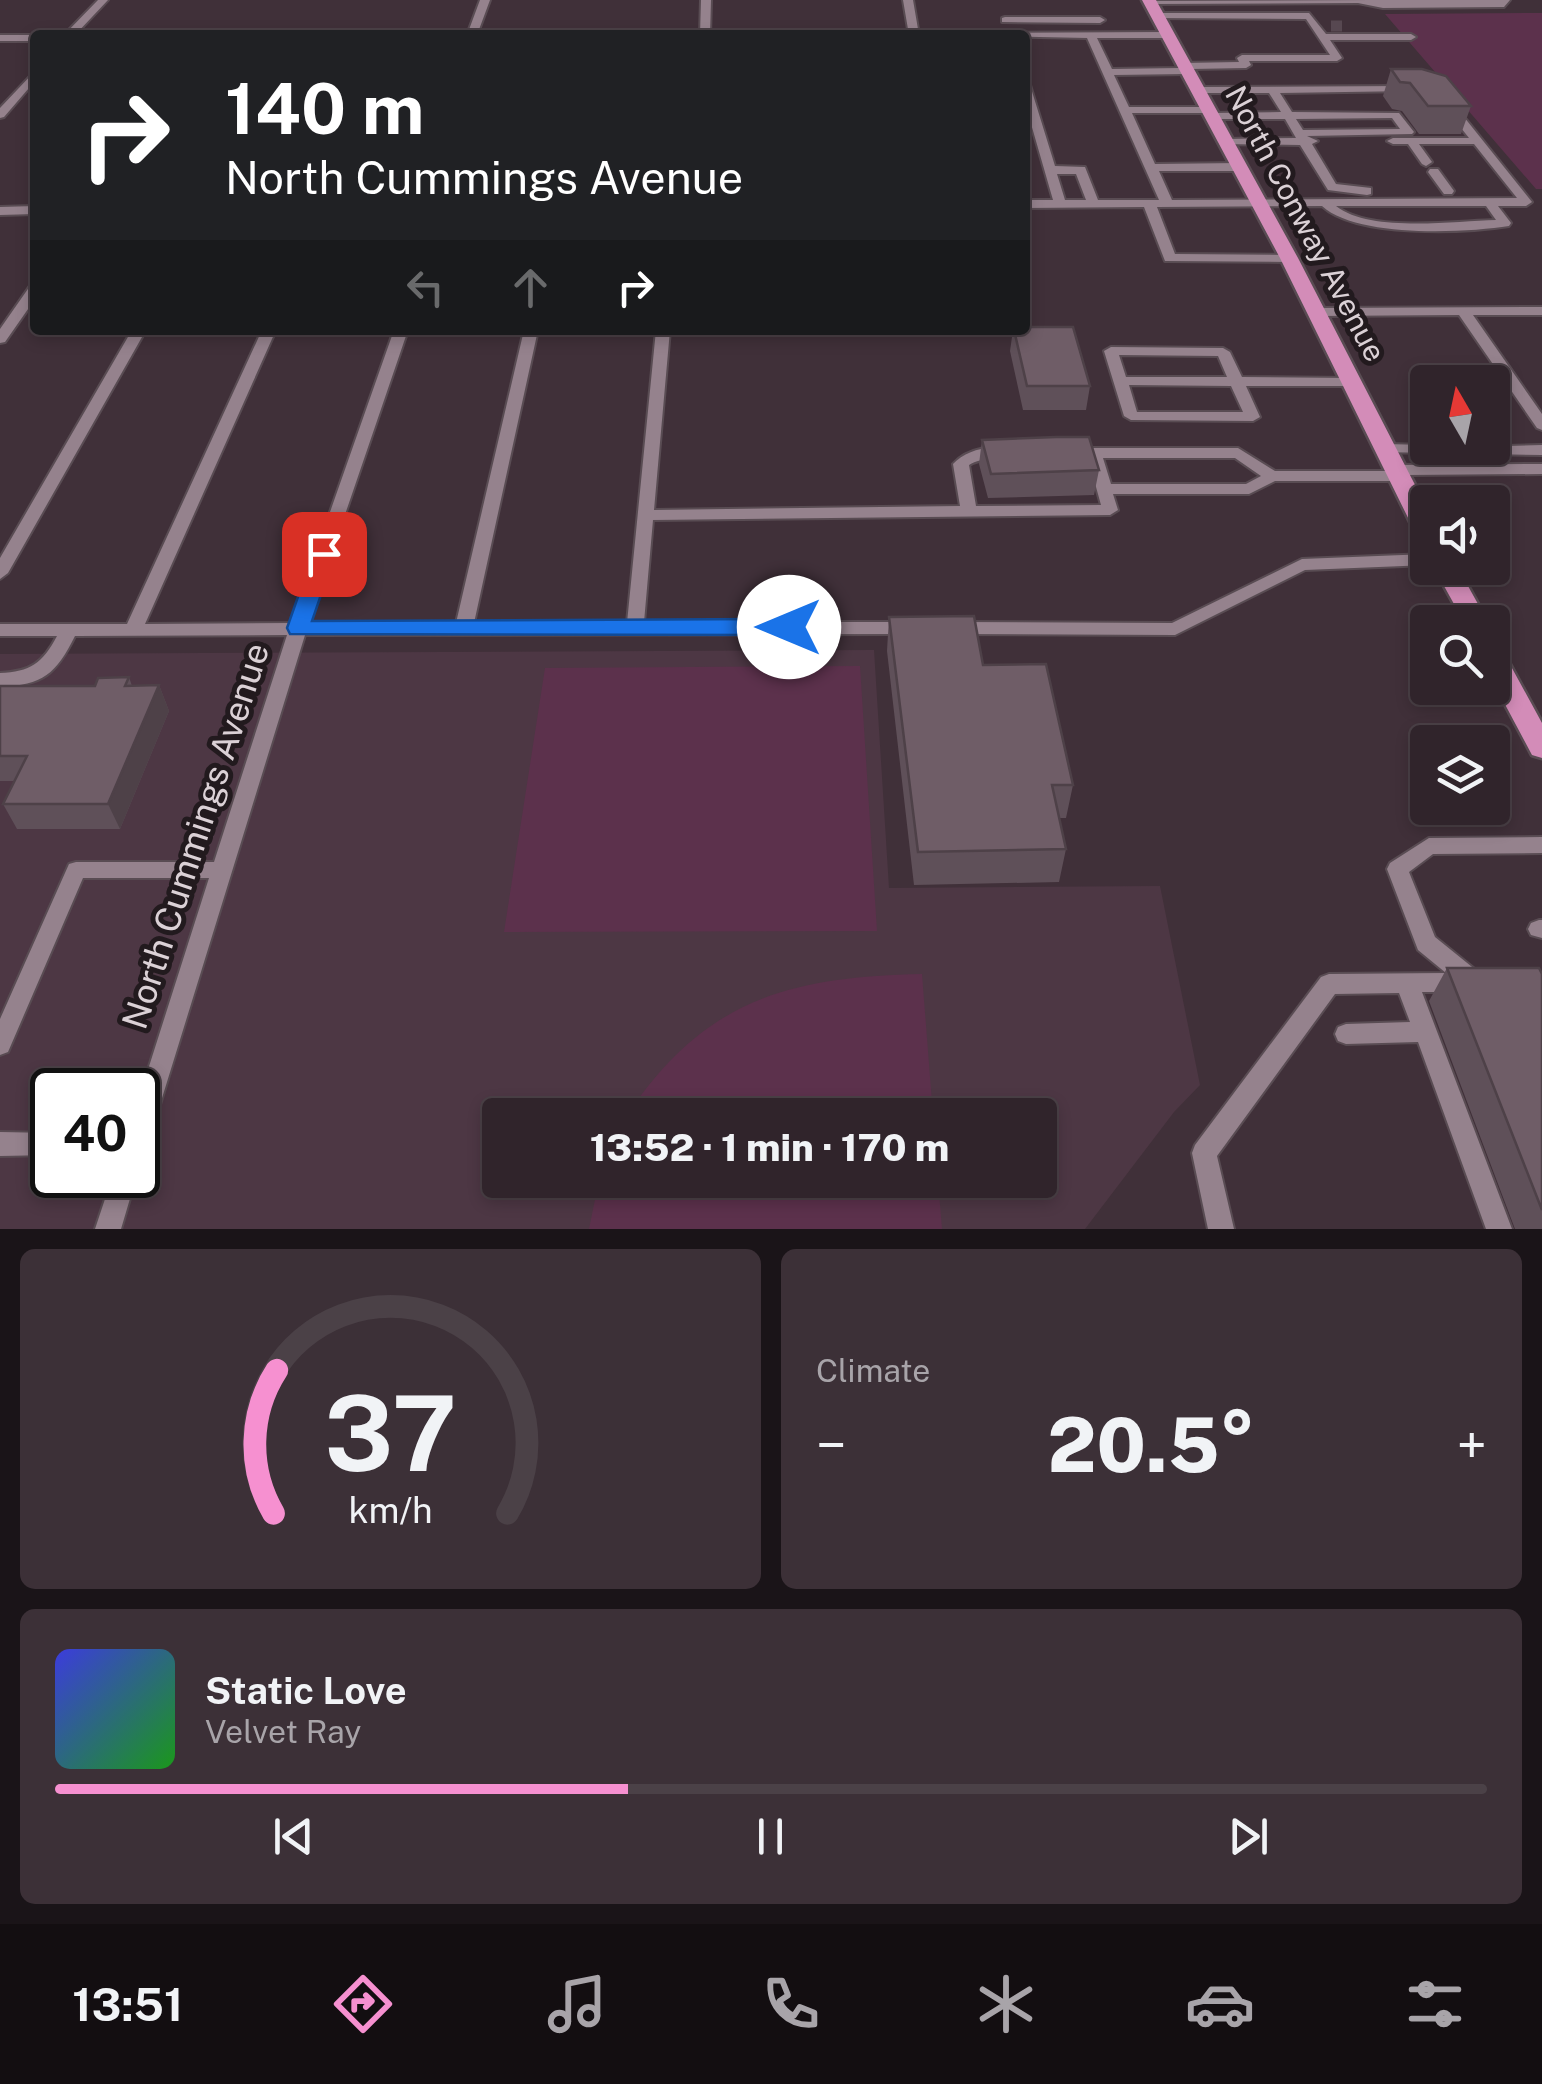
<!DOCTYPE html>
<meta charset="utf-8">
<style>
:root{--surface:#30242b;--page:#3c3037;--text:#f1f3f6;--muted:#a8a4a9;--line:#4b4147;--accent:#f690d0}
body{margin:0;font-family:"Public Sans",sans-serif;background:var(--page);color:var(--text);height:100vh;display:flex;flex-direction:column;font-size:38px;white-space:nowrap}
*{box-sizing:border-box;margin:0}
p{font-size:32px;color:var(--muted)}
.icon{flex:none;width:55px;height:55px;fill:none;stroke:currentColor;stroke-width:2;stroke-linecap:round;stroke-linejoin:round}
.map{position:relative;height:1229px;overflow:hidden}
.panel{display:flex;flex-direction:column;gap:20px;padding:20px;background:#1a1418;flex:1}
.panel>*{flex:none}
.banner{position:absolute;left:30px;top:30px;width:1000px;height:305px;border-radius:10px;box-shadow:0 5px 15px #0003,0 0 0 2px var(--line);background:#202124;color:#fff;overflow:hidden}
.needle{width:65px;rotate:351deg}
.fabs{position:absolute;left:1410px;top:365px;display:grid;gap:20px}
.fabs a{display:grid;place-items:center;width:100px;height:100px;border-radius:10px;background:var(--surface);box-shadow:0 5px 15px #0003,0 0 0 2px var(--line);font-size:50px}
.speed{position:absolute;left:30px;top:1068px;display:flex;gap:20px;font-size:50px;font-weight:700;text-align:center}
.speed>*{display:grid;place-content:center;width:130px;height:130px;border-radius:50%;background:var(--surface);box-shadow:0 5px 15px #0003,0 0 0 2px var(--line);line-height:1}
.speed .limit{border:5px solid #111;border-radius:15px;background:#fff;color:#111}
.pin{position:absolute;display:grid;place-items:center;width:85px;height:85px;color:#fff;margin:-42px;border-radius:20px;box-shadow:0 5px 15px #0006}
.me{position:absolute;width:110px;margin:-55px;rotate:270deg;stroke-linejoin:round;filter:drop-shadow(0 0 8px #0008)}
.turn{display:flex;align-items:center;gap:35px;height:210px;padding:0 30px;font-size:45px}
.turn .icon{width:130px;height:130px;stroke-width:2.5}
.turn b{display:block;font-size:70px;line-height:85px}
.lanes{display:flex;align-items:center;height:95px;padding:0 30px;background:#0003;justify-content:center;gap:50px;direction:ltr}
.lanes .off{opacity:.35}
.big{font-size:75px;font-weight:800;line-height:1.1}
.panel .card{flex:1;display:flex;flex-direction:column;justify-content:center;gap:15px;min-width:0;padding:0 35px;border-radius:15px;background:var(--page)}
.panel .dial{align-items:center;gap:0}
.dial svg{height:260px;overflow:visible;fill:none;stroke:var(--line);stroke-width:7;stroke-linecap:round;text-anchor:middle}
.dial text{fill:var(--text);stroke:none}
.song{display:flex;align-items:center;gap:30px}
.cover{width:120px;height:120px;border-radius:15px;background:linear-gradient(135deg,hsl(240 70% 55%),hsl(120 70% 35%))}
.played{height:10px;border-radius:5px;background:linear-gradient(90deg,var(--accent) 40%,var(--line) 40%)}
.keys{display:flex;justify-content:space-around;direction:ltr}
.heat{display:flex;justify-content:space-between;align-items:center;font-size:55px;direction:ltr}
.panel .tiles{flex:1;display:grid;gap:20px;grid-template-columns:1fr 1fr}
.card:last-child{grid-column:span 2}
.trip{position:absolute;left:482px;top:1098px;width:575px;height:100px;border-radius:10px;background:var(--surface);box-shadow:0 5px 15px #0003,0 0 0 2px var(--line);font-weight:800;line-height:100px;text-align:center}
.dock{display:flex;height:160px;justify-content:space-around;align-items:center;background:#130e11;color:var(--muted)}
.dock .icon{width:70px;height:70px}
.dock .active{color:var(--accent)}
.dock b{font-size:45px;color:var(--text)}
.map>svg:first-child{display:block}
</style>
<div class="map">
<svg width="1542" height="1229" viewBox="0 0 1542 1229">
<rect width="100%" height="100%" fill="#403039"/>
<path fill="#4d3744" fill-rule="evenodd" d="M874,650L889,888L1160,886L1200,1085L1174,1112L1085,1229H0V654ZM52,1090H138V1175H52ZM500,1115H1040V1180H500Z"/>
<path fill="#5c314c" d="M1542,13V189H1536L1385,14Z
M860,666L877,931L504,932L545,668Z
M922,974L933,1115H627C705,999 789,977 922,974Z
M599,1180H938L942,1229H589Z"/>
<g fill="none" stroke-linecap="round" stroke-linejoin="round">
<path stroke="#574851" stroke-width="11" stroke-dasharray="11 5" stroke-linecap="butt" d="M1331,26H1346"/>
<defs>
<path id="minor" d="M98,0H108L75,35H64Z
M480,0H490L477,35H467Z
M701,0H711L710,35H700Z
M903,0H913L919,35H909Z
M1372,0H1510L1504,7L1383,8L1358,3L1149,4L1144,1Z
M1157,13H1309L1326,34H1411L1416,37L1411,40H1330L1342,58L1337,61H1249L1251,65L1246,68L1191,69V73L1187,74L1114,75L1129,107H1208L1214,110L1208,113H1132L1155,164L1240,163L1246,167L1240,171H1159L1172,200L1517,198L1474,144H1419L1432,162L1426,166L1422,164L1408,144H1393L1387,141L1393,138H1469L1446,109L1452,106L1456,107L1532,202L1526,206H1498L1511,223L1509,226C1464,233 1357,238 1322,206L1157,207L1175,254L1294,255L1295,258L1289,262L1165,261L1144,207L1025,208V200H1053L1025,103V82L1030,85L1055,166L1085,167L1098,200H1159L1087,38L936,35L937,33L1166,32L1171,35L1166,38H1097L1112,69L1179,68V64L1183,63L1239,62L1237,58L1242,55H1330L1306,19L1154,18V14ZM1057,174H1076L1086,200H1065ZM1336,206H1486L1496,220C1454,221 1370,233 1336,206Z
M1005,17H1100L1105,20L1100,23L1002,22V18Z
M0,35H35V41H0Z
M35,71V81L4,117L0,118V108Z
M1407,86L1412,89L1411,91L1280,93L1292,112L1399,113L1414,132L1412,134L1307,136L1318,141L1312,144L1336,184L1371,188V194L1367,195L1328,190L1300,145L1222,144V140L1226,139L1296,138L1285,119H1212L1206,116L1212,113L1281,112L1269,93H1197L1192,90L1197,87ZM1392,118L1400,129L1303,130L1296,119Z
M1430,169H1438L1454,191L1452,194H1444L1428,172Z
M35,206V214L0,215V207Z
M35,285V299L5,342L0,343V329L30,286Z
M1542,307V315H1473L1542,414V430L1537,428L1459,315L1316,316L1309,312L1316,308Z
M132,330H146L8,573L0,579V558Z
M262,330H276L145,624L291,623L394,330H408L308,623H456L524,330H538L474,623H627L656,330H670L654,510L960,506L953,464C967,449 995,442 1012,453C1000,462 983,456 969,465L976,506L1101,505L1088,458L1065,456L1062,453L1065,450L1070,448H1238L1275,471H1387L1388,467L1394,465L1542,464V474L1404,475L1403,479L1397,481H1275L1249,494H1113L1118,510L1110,515L653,520L644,622H912L921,628L912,634L305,635L150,1137L147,1145L138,1148V1101L209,878H83L8,1052L0,1055V1019L69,864L76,862H214L287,635L75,636C56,674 43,685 0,687V673C30,672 43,663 57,636H0V624H127ZM1103,458H1235L1261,476L1246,484H1111Z
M1111,347L1223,348L1230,352L1242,377L1351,378L1358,382L1351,386H1246L1260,417L1253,421L1131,420L1124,416L1104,351ZM1119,355L1218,356L1227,377H1126ZM1129,385L1231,386L1243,412H1137Z
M1384,444L1428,445V448L1542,445V455L1379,452L1376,449L1379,446Z
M1428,554V565L1305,570L1175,635L953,634L944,628L953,622L1172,623L1302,559Z
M1542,837V853L1433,854L1409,872L1435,937L1482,975L1485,982L1482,989L1474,992H1422L1512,1229H1486L1418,1042L1346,1044L1338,1041L1335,1034L1338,1027L1346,1024L1410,1022L1399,993L1335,994L1217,1156L1234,1229H1208L1192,1153L1195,1145L1321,977L1329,974L1446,973L1418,950L1387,869L1390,863L1429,838Z
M1539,920H1542V938L1531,935L1528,929L1531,923Z
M0,1132L52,1133V1155L0,1156Z
M113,1175H137L121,1229H95Z"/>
<path id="major" d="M1142,0H1156L1298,258L1428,510V541L1416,534L1280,258Z
M1434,568H1458L1488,622H1464Z
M1492,645L1501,648L1542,723V758L1532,755L1492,680Z"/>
</defs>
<use href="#minor" stroke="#594c53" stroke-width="4"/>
<use href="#major" stroke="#594c53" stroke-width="5"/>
<use href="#minor" fill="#95828d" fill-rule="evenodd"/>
<use href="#major" fill="#d38cb8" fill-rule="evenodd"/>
</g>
<path fill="#5f5059" d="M1391,69L1471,106L1461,134H1419L1402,111L1392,109L1383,96Z
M1013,330H1025L1090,386L1086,410H1023L1010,351Z
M982,440L1099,470L1094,495L988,498L979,464Z
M889,617L983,665L1073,785L1066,818H1059L1066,849L1059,882L914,885L887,651Z
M129,677L132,686L159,685L169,711L120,829H17L3,804L14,781H0V686H95Z
M1447,968L1542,974V1229H1515L1429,1001Z"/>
<path fill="#4e4148" d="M159,685L169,711L120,829L108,804Z"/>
<path fill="#6f5d67" stroke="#4e4148" stroke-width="2.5" d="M1391,69H1422L1446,76L1471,106H1428L1410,83L1400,82Z
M1025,327H1073L1090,386H1027L1014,330H1025Z
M1056,437H1089L1099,470L991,474L982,440Z
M974,616L983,665L1046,664L1073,785H1052L1066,849L918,852L889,617Z
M129,677L125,686L159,685L108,804H3L27,756H0V686H95L98,678Z
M1447,968H1539L1542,974V1210Z"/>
<path fill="#1a73e8" stroke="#114b97" stroke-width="2.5" d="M324,547L335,554L312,621L789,619L801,627L789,635L290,634L287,628L313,554Z"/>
<g text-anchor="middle" stroke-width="10" stroke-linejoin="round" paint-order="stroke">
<g font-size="30" fill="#dbd1d6" stroke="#221a1e">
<text transform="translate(1305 224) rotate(62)" y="10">North Conway Avenue</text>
</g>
<g font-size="35" fill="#dbd1d6" stroke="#221a1e">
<text transform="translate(196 836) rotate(-72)" y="12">North Cummings Avenue</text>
</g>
</g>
</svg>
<div class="fabs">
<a><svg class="needle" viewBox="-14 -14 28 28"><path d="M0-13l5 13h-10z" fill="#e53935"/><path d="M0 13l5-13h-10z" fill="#a8a4a9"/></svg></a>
<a><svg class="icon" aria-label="sound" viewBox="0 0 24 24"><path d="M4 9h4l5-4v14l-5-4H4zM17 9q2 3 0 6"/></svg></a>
<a><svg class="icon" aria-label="search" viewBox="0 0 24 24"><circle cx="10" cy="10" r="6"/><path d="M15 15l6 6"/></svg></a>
<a><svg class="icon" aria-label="layers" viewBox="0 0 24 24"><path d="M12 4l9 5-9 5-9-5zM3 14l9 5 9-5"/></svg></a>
</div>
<div class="speed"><div class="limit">40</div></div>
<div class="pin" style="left:324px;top:554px;background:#d93025"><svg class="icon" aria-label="arrive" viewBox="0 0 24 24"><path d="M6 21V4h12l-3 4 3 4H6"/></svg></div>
<svg class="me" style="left:789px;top:627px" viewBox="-20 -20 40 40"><circle r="19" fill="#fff"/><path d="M0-13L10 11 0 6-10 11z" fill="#1a73e8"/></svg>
<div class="trip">13:52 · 1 min · 170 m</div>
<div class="banner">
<div class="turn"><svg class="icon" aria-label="right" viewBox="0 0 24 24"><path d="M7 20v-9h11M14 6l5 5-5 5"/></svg><div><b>140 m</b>North Cummings Avenue</div></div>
<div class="lanes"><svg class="icon off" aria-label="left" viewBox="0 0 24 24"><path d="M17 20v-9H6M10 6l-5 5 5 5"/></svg><svg class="icon off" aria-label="ahead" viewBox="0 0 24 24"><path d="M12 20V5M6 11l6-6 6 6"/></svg><svg class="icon" aria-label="right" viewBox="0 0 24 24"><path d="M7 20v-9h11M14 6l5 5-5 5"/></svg></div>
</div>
</div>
<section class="panel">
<div class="tiles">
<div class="card dial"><svg viewBox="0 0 100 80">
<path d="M14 69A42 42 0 1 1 86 69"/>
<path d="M14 69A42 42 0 0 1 15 25" stroke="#f690d0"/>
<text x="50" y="56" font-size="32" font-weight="700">37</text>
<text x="50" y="72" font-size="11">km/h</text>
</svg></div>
<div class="card"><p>Climate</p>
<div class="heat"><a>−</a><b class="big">20.5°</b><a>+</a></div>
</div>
<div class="card">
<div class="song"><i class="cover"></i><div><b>Static Love</b><p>Velvet Ray</p></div></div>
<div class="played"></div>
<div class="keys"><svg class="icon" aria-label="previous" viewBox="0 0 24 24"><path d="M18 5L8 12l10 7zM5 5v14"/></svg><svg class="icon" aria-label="pause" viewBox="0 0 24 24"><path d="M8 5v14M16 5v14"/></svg><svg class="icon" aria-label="next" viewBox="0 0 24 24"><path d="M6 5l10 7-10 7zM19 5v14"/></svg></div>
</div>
</div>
</section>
<nav class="dock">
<b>13:51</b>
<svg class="icon active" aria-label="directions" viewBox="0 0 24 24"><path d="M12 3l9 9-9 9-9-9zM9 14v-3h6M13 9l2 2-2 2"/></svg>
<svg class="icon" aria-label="music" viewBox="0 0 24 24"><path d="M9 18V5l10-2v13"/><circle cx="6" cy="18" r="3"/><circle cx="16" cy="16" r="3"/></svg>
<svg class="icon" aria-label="phone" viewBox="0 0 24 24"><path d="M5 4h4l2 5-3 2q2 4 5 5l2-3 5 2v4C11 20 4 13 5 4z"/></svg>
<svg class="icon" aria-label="climate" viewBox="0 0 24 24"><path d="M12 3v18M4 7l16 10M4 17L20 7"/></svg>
<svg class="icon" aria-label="car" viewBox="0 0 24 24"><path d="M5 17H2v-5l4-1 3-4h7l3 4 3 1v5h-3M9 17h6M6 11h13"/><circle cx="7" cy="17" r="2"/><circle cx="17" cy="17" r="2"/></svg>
<svg class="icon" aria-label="filters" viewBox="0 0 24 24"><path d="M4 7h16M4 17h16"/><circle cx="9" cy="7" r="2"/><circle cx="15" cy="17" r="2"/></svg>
</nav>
